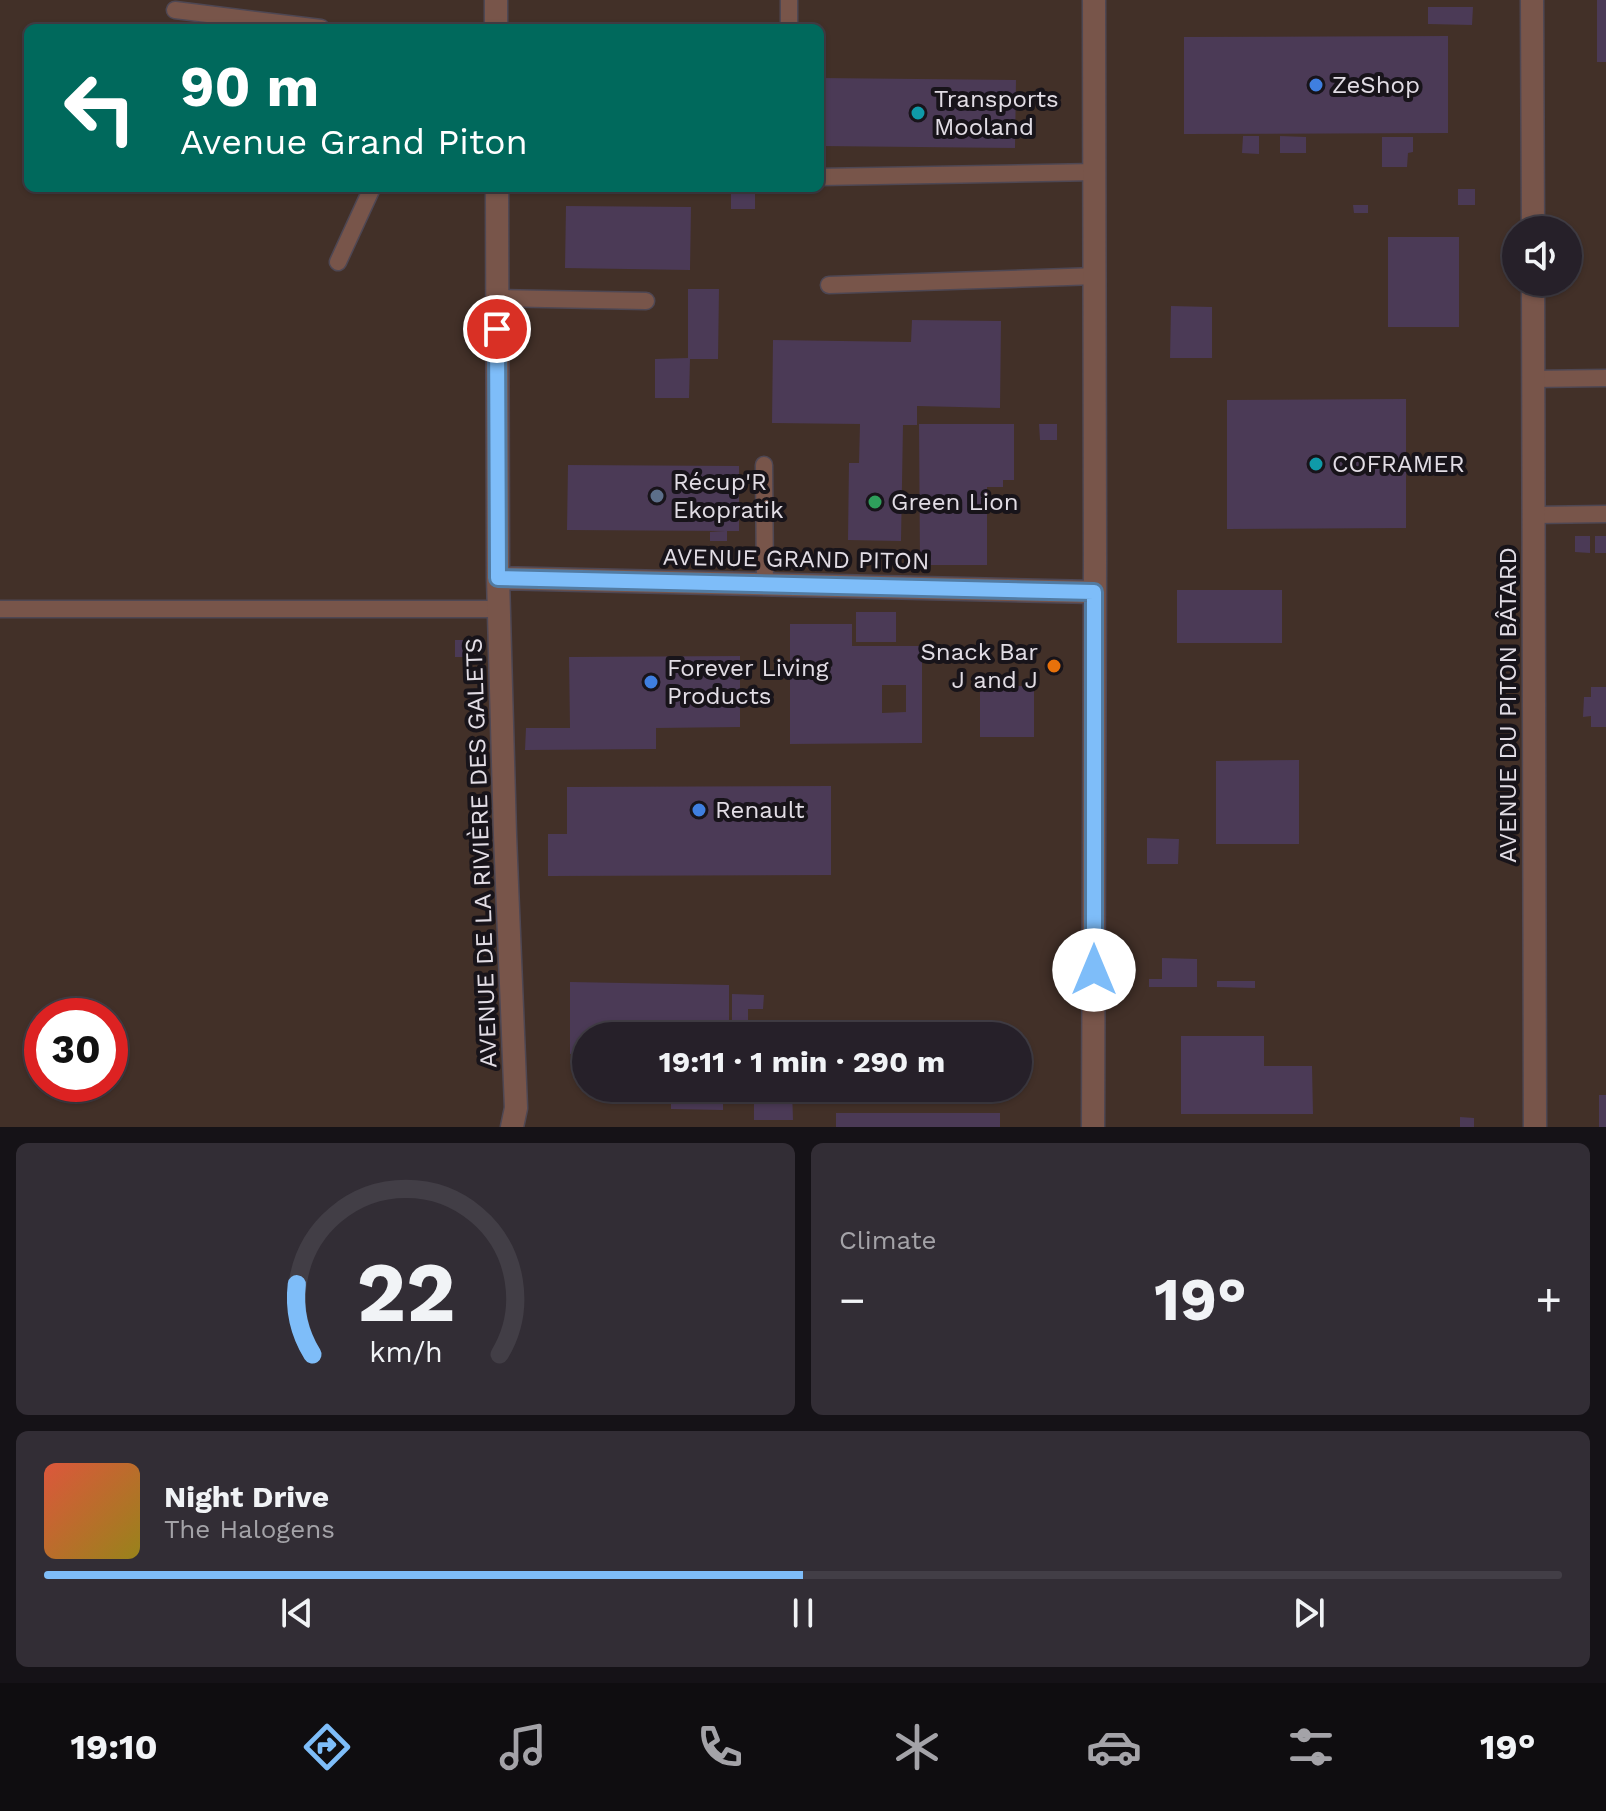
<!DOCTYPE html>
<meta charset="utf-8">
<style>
:root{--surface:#262029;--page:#322d35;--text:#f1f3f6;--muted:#a4a3a8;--line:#423e46;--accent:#7ebdf9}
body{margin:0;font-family:"Work Sans",sans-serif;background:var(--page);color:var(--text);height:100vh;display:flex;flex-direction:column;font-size:30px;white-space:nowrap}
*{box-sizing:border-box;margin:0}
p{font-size:26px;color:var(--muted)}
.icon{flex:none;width:44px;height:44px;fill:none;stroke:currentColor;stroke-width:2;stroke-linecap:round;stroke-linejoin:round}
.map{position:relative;height:1127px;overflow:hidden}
.sheet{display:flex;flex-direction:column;gap:16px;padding:16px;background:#151217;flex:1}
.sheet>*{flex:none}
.hud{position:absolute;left:24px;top:24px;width:800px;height:168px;border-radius:12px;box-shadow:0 2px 6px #0004,0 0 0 2px var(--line);background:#00695c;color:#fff;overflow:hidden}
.controls{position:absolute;left:1502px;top:216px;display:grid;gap:16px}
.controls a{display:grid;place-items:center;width:80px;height:80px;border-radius:50%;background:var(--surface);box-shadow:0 2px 6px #0004,0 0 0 2px var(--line);font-size:40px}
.speed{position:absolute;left:24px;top:998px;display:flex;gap:16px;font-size:40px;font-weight:700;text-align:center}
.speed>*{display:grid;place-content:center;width:104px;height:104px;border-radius:50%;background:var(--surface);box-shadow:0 2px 6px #0004,0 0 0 2px var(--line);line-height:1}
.speed .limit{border:12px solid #d22;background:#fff;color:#111}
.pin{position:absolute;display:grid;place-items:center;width:68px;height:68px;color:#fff;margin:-34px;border:4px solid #fff;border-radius:50%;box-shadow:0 2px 8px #0007}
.me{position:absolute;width:88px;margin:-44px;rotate:0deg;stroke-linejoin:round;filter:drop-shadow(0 0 6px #0008)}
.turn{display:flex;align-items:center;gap:28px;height:168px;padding:0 24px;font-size:36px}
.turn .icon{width:104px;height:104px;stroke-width:2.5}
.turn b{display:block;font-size:56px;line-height:68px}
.big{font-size:60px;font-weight:700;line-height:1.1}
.sheet .tile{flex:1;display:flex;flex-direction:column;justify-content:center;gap:12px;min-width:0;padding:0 28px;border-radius:12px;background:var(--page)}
.sheet .dial{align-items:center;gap:0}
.dial svg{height:208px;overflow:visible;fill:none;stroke:var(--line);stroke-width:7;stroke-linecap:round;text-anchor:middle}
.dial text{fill:var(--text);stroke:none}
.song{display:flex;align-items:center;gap:24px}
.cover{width:96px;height:96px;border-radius:12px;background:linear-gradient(135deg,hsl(10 70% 55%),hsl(50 70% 35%))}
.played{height:8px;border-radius:4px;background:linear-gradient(90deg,var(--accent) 50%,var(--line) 50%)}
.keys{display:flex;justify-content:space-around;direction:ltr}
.heat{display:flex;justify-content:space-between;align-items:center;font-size:44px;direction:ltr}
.sheet .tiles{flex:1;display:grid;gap:16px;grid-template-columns:1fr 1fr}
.tile:last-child{grid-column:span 2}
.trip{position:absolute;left:572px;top:1022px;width:460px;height:80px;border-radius:40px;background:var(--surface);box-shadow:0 2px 6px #0004,0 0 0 2px var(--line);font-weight:700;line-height:80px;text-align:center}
.tabs{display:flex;height:128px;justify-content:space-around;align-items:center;background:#0f0d10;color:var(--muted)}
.tabs .icon{width:56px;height:56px}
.tabs .on{color:var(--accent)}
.tabs b{font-size:36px;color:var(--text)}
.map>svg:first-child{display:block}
</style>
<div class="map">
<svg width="1606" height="1127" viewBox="0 0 1606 1127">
<rect width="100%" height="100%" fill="#322a37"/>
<path fill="#423028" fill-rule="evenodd" d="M0,0H1606V1127H0ZM28,28H820V188H28ZM1516,230H1568V282H1516ZM42,1016H110V1084H42ZM586,1036H1018V1088H586Z"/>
<path fill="#4b3a56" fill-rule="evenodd" d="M1597,0H1606V62H1597Z
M1428,7H1473L1472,25L1428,24Z
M1448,36V133L1184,134V37Z
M821,78L1016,80L1015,148L821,146Z
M1243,136H1259V154L1242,153Z
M1280,136L1306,137V153H1280Z
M1382,137H1413V152L1408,153L1407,167H1382Z
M731,188H755V209H731Z
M1458,189H1475V205H1458Z
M1353,205H1368V213H1354Z
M566,206L691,207L690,270L565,268Z
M1388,237H1459V327H1388Z
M688,289H719L718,359H690L689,398H655V359L688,358Z
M1171,306L1212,307V358H1170Z
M912,320L1001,321L1000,408L917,406V425H903L901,541L848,540L849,463H859L860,424L772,423L773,340L911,342Z
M1406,399V528L1227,529V400Z
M919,424H1014V480H1003V487H987V565H920Z
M1039,424H1057V440H1040Z
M568,465L739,466V531H727V541H710V532L725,531L567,530Z
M1575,536H1590V553L1575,552Z
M1595,536H1606V553H1595Z
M1177,590H1282V643H1177Z
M856,612H896V642H856Z
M790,624H852V646H922V743L790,744ZM882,685H906V712L882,713Z
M455,640H472V657H455Z
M740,656V727L656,728V749L525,750L526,728H570L569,657Z
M980,686H1034V737H980Z
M1591,687H1606V727H1591V716L1583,717L1584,697H1591Z
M1299,760V844H1216V761Z
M831,786V875L548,876V834H567V787Z
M1147,838L1179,839L1178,864H1147Z
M1162,958L1197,959V987H1149V979H1162Z
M1217,981H1255V988L1217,987Z
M570,982L729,985V1036H586V1054H570Z
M732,994L764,995L763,1009H748V1020H732Z
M1181,1036H1264V1066H1312L1313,1114H1181Z
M671,1088H723V1110L671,1109Z
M754,1088H792L793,1120H754Z
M1599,1095H1606V1127H1599Z
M836,1113H1000V1127H836Z
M1460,1117L1474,1118V1127H1460Z"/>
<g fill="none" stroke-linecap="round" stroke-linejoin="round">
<defs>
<path id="service" d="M789,0V28
M175,10L321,28
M820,177L1096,172
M338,262L372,188
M829,285L1097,276
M497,298L646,301
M1533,379L1606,378
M764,465L765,584
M1534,515L1606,514
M0,609H499"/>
<path id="minor" d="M496,0V28
M1532,0L1533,230
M497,188L498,578L505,835L516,1108L512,1127
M1533,282L1535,1127
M498,578L1094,592
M1093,1127C1094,751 1097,376 1094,0"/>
</defs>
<use href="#service" stroke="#4e4753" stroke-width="19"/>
<use href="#minor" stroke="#4e4753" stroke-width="25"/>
<use href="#service" stroke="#78554a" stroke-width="16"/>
<use href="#minor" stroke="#78554a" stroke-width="22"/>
</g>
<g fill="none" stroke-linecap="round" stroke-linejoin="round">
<defs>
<path id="route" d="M497,329L498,578L1094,592V970"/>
</defs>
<use href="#route" stroke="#527ba2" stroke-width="20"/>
<use href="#route" stroke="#7ebdf9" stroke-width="14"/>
</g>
<g fill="#3f7fe0" stroke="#18141a" stroke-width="3">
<circle cx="1316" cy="85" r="8"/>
<circle cx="651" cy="682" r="8"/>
<circle cx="699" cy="810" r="8"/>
</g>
<g fill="#0f9aa8" stroke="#18141a" stroke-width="3">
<circle cx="918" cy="113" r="8"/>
<circle cx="1316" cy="464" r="8"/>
</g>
<circle fill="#5c6f8a" stroke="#18141a" stroke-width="3" cx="657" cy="496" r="8"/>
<circle fill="#2e9e5b" stroke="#18141a" stroke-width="3" cx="875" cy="502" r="8"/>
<circle fill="#e8710a" stroke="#18141a" stroke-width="3" cx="1054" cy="666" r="8"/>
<g text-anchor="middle" stroke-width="8" stroke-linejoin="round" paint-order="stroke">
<g font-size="24" fill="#e2dde5" stroke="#18141a" text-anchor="start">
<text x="1332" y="93">ZeShop</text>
<text x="934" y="107">Transports<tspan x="934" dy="28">Mooland</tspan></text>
<text x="1332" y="472">COFRAMER</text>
<text x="673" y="490">Récup'R<tspan x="673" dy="28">Ekopratik</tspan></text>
<text x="891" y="510">Green Lion</text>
<text x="1038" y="660" text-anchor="end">Snack Bar<tspan x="1038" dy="28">J and J</tspan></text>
<text x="667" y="676">Forever Living<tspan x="667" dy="28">Products</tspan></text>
<text x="715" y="818">Renault</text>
</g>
<g font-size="24" fill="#e2dde5" stroke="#18141a">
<text transform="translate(796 559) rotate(1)" y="8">AVENUE GRAND PITON</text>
<text transform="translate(1508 705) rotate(-90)" y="8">AVENUE DU PITON BÂTARD</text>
<text transform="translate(481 853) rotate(-92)" y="8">AVENUE DE LA RIVIÈRE DES GALETS</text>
</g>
</g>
</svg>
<div class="controls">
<a><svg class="icon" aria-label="sound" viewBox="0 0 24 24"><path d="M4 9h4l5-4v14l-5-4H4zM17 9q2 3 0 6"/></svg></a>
</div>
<div class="speed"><div class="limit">30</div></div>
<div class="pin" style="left:497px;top:329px;background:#d93025"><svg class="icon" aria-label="arrive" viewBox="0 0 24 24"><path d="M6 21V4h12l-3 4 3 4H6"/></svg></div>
<svg class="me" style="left:1094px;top:970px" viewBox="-20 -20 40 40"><circle r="19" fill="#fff"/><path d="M0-13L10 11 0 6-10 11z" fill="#7ebdf9"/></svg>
<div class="trip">19:11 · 1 min · 290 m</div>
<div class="hud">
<div class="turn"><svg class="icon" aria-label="left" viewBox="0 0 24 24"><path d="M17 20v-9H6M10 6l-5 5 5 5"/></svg><div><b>90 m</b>Avenue Grand Piton</div></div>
</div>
</div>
<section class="sheet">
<div class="tiles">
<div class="tile dial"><svg viewBox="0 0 100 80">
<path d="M14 69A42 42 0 1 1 86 69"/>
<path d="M14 69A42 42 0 0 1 8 42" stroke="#7ebdf9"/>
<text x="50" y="56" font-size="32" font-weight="700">22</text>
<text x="50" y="72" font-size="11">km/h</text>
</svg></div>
<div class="tile"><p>Climate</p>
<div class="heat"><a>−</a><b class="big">19°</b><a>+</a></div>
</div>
<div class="tile">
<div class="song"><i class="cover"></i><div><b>Night Drive</b><p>The Halogens</p></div></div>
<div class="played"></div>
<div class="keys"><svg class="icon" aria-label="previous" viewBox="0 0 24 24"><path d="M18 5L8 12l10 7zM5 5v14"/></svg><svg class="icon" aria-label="pause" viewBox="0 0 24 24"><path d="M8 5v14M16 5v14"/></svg><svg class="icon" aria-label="next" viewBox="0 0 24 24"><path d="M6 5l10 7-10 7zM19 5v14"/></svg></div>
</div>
</div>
</section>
<nav class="tabs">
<b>19:10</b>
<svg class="icon on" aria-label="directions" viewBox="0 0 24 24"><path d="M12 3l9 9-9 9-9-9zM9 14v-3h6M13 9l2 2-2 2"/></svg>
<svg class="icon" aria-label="music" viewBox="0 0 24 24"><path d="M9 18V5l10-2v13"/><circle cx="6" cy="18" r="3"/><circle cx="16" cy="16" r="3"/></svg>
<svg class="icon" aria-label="phone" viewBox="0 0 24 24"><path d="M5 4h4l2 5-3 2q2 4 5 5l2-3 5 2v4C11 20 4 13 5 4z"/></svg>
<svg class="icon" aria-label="climate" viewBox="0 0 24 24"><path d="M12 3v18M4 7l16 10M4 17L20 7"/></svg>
<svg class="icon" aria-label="car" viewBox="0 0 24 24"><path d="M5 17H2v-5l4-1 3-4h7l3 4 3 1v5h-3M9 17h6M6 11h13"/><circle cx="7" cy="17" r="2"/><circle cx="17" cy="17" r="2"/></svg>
<svg class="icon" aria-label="filters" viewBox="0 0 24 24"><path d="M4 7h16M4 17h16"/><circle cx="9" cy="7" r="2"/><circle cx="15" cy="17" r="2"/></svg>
<b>19°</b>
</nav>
